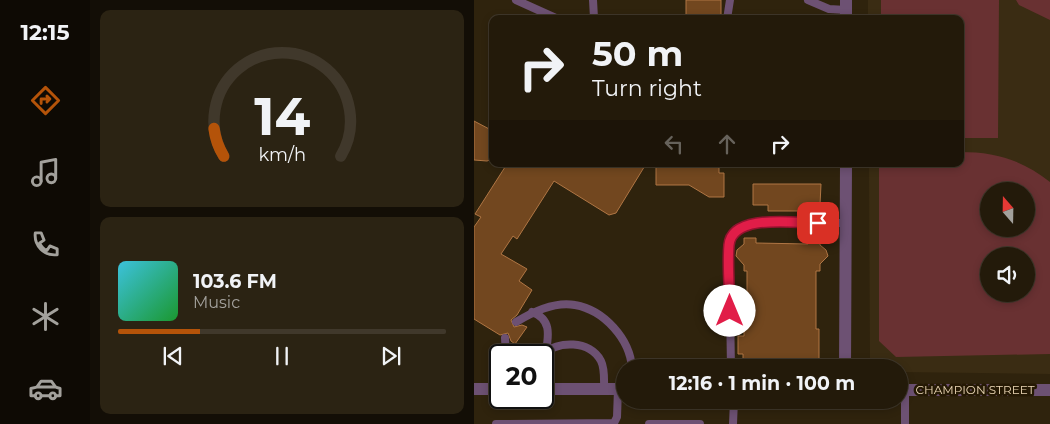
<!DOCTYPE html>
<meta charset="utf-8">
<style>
:root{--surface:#231a0a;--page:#2b2313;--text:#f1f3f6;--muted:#a3a19c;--line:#40382b;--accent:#b45309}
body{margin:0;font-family:Montserrat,sans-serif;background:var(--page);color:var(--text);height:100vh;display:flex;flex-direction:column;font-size:19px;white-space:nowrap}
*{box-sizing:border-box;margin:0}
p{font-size:16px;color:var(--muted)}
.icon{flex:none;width:28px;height:28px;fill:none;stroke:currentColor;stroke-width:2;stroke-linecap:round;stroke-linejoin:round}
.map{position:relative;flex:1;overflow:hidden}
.panel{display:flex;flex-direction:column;gap:10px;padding:10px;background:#130e06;width:384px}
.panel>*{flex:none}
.guide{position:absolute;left:15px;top:15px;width:475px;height:152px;border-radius:10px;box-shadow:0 2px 8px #0003,0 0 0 1px var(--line);background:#231a0a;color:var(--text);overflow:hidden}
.needle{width:32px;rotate:340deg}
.tools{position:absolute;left:506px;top:182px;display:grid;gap:10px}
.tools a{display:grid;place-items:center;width:55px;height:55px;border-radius:50%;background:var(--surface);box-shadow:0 2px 8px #0003,0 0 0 1px var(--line);font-size:25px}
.speed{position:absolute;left:15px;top:344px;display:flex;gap:10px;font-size:25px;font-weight:700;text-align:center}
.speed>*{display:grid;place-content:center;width:65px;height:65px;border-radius:50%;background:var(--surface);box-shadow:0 2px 8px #0003,0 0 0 1px var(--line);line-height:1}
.speed .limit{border:2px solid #111;border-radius:8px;background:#fff;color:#111}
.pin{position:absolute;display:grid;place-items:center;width:42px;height:42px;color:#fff;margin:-21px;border-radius:10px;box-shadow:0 2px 8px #0006}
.me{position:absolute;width:55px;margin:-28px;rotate:0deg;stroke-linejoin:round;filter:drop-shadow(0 0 4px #0008)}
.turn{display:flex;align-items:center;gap:18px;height:105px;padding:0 20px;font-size:22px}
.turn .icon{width:65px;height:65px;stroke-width:2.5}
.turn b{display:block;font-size:35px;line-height:42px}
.lanes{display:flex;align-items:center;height:48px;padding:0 20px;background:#0003;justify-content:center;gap:25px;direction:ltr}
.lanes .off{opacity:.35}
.panel .tile{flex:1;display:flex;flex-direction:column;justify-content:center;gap:8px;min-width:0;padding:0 18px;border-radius:10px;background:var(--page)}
.panel .dial{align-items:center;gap:0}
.dial svg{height:130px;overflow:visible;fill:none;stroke:var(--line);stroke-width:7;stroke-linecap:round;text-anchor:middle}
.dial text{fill:var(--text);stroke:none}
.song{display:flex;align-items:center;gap:15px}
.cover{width:60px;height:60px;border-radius:8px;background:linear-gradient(135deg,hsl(190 70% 55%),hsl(130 70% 35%))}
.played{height:5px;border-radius:2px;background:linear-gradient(90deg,var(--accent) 25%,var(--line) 25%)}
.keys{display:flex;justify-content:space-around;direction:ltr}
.trip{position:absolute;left:142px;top:359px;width:292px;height:50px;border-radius:25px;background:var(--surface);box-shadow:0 2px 8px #0003,0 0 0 1px var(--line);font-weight:700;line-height:50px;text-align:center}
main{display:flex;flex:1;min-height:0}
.tab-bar{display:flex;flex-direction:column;width:90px;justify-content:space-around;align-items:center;background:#0e0a04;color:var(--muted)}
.tab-bar .icon{width:35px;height:35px}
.tab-bar .active{color:var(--accent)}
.tab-bar b{font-size:22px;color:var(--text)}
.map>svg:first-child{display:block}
</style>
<main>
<nav class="tab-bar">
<b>12:15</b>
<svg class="icon active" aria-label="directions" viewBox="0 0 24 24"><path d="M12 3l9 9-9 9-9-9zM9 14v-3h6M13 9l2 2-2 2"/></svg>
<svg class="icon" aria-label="music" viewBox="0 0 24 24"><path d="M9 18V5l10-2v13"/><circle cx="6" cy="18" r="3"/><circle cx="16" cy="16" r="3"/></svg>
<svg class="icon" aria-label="phone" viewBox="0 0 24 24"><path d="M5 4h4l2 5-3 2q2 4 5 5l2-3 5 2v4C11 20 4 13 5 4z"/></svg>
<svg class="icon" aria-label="climate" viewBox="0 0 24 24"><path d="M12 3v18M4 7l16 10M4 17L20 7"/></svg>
<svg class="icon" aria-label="car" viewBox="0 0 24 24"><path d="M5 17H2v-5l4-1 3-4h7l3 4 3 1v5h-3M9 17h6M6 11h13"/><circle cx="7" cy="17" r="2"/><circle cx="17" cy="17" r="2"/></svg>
</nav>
<section class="panel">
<div class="tile dial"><svg viewBox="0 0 100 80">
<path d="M14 69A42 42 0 1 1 86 69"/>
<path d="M14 69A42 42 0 0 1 8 52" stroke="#b45309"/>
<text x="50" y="56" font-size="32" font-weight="700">14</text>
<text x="50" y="72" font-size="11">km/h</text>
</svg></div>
<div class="tile">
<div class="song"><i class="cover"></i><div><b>103.6 FM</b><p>Music</p></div></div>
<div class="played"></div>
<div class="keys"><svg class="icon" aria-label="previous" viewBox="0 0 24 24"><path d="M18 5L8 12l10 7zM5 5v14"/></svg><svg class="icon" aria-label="pause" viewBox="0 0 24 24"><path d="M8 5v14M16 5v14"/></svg><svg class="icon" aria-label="next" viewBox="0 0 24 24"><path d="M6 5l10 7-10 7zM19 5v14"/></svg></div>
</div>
</section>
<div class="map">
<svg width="577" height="424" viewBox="0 0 577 424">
<rect width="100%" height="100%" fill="#2f230d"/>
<path fill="#3a2c13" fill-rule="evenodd" d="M394,0H576V374L426,372V368L396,367L395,164H486V19H394ZM515,191H552V229H515ZM515,256H552V294H515Z"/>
<path fill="#693132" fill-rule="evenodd" d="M407,0H525L524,138H486V19H407Z
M542,0H576V20L545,5Z
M486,152C522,152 548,160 576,182V354L422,357L405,341V164H486ZM515,191H552V229H515ZM552,256V294H515V256Z"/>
<path fill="#72471f" stroke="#b07644" d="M212,0H247V19H212Z
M0,121L19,131V159L13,161L0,160Z
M33,164H172L142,213L135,215L80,181L43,239L39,236L27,254L53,269L45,281L58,290L43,315L37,320L40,327L48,325L53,327L41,344L37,341L34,333L26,335L0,319V227L7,217L1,214Z
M182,164H245V173H250V197H235L215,185H182Z
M279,184H347L346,205H336V211H294V205H279Z
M270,238H282V243L334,244V239H346V245L352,250L354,256L346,264V271H342V329H345V361H269V354H264V336H270V329H273V271H270V265L262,256L263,250L270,244Z"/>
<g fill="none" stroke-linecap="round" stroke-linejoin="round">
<path stroke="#6d5173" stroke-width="8" d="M42,0L84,19
M334,0L355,9L372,10
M114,19L120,18L119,0
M253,19L256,0
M271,164H282
M58,312C77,319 75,334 72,351
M42,322C60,311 81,301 101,305C130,310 156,339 158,368
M31,338L32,355
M68,355C84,340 116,340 127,361C131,369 130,381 130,389
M257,368L255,243L262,229L276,223H371
M431,390V424
M22,424L140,423L143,417L144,389
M175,424H226
M259,424L260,400"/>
<path stroke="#6d5173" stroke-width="12" d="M372,0V19
M371,368L372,164
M0,389H26
M69,389H151
M426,390H577"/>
</g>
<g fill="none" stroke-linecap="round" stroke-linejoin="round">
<defs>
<path id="route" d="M256,311C256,290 253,266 255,245C258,213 321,223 344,223"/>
</defs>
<use href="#route" stroke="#92132f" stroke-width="12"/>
<use href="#route" stroke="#e11d48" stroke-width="9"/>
</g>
<g text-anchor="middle" stroke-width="5" stroke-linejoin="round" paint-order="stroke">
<g font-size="12" fill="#ebd7b6" stroke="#251904">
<text x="501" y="394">CHAMPION STREET</text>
</g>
</g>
</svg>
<div class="tools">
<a><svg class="needle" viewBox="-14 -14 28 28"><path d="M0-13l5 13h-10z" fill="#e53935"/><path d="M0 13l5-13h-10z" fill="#a3a19c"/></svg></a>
<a><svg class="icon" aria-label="sound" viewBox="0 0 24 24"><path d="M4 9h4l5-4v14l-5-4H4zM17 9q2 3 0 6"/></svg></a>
</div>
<div class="speed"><div class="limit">20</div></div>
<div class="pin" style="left:344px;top:223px;background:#d93025"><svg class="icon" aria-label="arrive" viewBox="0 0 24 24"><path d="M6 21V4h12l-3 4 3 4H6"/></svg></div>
<svg class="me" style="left:256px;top:311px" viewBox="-20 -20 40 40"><circle r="19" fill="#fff"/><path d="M0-13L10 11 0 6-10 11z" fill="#e11d48"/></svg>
<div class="trip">12:16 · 1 min · 100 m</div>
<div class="guide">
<div class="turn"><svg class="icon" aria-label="right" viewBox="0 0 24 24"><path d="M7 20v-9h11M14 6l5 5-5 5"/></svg><div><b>50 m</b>Turn right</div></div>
<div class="lanes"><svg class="icon off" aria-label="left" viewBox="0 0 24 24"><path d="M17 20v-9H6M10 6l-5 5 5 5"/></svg><svg class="icon off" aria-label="ahead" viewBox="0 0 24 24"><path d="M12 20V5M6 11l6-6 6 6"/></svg><svg class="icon" aria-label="right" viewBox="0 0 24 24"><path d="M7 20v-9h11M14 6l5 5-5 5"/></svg></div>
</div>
</div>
</main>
